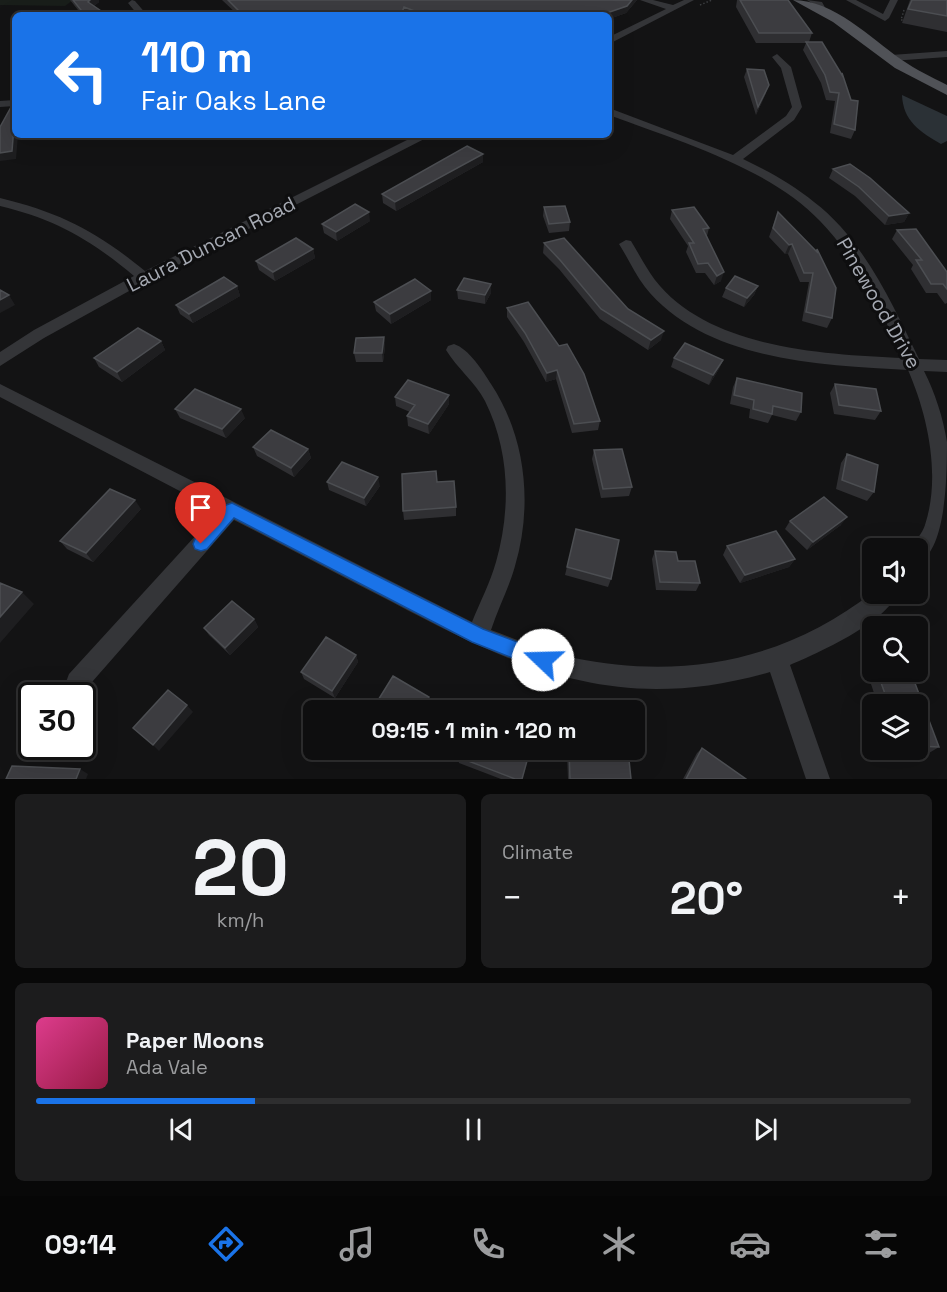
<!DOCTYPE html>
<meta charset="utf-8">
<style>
:root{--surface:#0e0e0f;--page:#1c1c1d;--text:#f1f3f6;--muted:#9b9c9e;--line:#2e2e2f;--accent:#1a73e8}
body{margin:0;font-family:"Space Grotesk",sans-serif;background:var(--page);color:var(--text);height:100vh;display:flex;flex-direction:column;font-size:22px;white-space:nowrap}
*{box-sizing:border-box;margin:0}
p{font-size:20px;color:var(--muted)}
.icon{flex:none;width:33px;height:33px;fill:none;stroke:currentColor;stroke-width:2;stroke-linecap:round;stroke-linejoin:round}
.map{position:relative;height:779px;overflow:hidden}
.panel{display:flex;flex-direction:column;gap:15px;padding:15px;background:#080808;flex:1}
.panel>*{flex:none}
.guide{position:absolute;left:12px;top:12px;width:600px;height:126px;border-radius:9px;box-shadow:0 6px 24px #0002,0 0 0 2px var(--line);background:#1a73e8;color:#fff;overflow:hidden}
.buttons{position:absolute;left:862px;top:538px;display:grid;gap:12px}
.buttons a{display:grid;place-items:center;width:66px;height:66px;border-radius:9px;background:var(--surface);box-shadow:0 6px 24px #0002,0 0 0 2px var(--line);font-size:30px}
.speed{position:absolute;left:18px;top:682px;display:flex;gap:12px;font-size:30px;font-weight:700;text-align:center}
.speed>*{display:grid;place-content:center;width:78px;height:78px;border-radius:50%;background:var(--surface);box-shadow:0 6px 24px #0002,0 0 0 2px var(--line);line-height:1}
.speed .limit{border:3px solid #111;border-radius:9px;background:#fff;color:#111}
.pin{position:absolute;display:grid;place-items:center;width:51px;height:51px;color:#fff;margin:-62px -26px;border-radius:50% 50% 50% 0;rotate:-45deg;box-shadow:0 0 6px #0007}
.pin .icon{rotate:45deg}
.me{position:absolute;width:66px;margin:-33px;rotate:291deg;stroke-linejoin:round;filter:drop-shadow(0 0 4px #0008)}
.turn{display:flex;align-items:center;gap:21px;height:126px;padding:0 30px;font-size:27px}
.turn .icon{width:78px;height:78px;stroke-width:2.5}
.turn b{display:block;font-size:42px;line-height:51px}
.big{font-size:45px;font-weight:800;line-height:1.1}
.panel .tile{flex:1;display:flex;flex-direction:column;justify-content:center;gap:9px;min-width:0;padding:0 21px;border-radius:9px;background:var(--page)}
.panel .dial{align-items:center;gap:0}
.dial b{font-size:78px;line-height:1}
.song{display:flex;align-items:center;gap:18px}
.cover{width:72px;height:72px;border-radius:9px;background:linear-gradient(135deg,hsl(330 70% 55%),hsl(340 70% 35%))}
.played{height:6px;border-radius:3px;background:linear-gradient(90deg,var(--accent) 25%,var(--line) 25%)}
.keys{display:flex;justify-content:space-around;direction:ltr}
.heat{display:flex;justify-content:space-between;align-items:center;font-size:33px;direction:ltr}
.panel .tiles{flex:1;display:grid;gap:15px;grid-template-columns:1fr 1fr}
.tile:last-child{grid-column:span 2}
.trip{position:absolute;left:303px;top:700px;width:342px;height:60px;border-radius:9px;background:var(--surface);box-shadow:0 6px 24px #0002,0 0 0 2px var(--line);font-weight:800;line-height:60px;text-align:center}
.tab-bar{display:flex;height:96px;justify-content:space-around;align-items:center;background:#060606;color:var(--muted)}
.tab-bar .icon{width:42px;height:42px}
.tab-bar .active{color:var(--accent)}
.tab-bar b{font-size:27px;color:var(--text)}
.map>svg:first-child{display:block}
</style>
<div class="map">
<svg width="947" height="779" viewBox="0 0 947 779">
<rect width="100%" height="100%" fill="#131314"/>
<path fill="#191e1a" d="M0,0H73L65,6L0,5Z"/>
<path fill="#2b3136" d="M902,95L947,116V141L941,144C920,132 903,121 902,95Z"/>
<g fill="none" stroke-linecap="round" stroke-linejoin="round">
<path stroke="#3a3c3f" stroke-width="1.5" stroke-dasharray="1.5 2" stroke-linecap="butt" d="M700,5L712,0
M904,10L901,20H904"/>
<path fill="#343538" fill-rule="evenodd" d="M132,0L135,1L147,15H138L128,3Z
M640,0H653L673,5L684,0H694L609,44V37L666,9Z
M807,0L822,2L827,11L820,13L816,6Z
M846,0H856L883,14L890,0H898L889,18L885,21Z
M947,51V57L891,61L886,58L891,55Z
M777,54L791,67L802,107L794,120L743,159C768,171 792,184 814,202C863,239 893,305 919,359L947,360V372L924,371C935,393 943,417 947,442C947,472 947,550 918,563V549H910C915,541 922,534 925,525C941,476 928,416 908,370C821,365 704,361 645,287C635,274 628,258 619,244L626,240L631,241C639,254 646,268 655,280C709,349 823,354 903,358C881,311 857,259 820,221C770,168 676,140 609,115V108L733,155L786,116L792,107L781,68L772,57Z
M15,100V106L0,107V101Z
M417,135H432L149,280L44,338L0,366V352L34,330L134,276C91,240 55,219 0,206V198C61,213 96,231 145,271Z
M454,344C469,349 483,371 491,384C526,437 533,505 515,566C509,588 498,608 491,630C518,640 545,652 574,658C683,680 785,661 873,592L897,594C885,623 818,653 790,665L830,779H806L770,672C620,715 522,671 392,602C339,575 287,547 234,520L85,690L77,693L69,690L66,682L69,674L218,511L0,397V384L472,622C480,602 490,583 496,562C511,509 510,451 485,401C475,382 457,368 446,350L448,346Z"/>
<path fill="#505257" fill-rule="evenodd" d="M793,0C834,0 870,38 902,60C916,70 932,77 947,85V95L895,68L833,22Z"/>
</g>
<path fill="#2f2f32" d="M70,0H99V2L94,6L107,15H82Z
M222,0H637L626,13L609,19V15H238Z
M737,0H788L812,33L809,42H822L855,130L851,139L830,133L835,101L826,100L821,83L803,50L806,43H756L736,7Z
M910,0H947V32L902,23Z
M747,69L766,93L756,115L744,77Z
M483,154V162L396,211L383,203L382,194Z
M833,169L909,213L904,222L885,225L855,196L829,178Z
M544,207L570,222L569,231L549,233L543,216Z
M672,210L709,228L707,236L721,281L714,285L705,273H696L686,252L688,246L670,219Z
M778,212L816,251L817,249L832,318L827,328L802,321L809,282H800L788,254H785L769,237Z
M370,221L337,241L324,233L322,224Z
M897,230L947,289V303L945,304L937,293H926L911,269L913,265L892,239Z
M544,243L628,309L661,340L648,350L600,319L559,269L543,253Z
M313,249L315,258L275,281L259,270L256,261Z
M491,284V293L485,304L458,299L457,290Z
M237,286L240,296L193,323L180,314L176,305Z
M758,286L754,295L744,307L722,297L726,288Z
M431,300L391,324L376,311L374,302Z
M507,308L600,421L598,430L572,433L556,379L546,382L524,342L507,317Z
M384,337L385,347L383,362H356L354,353Z
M161,341L165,350L122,382L99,367L94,358Z
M674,358L723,360L719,369L709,385L671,367Z
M737,378L801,412L796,421L772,415L768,423L749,418L750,409L730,404L733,387Z
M835,384L881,411L875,420L834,414L830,393Z
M395,397L449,404L429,434L408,426L407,416L410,412L396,406Z
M175,409L245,418L226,438L180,418Z
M253,447L308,449L311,458L294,477L257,456Z
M594,450L632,487L629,496L601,498L592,459Z
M847,454L874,492L867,501L836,489L841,463Z
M327,482L380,486L366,506L329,490Z
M456,507V516L404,520L403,511Z
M141,509L93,562L67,549L60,541Z
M790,521L841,525L807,550L785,529Z
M576,529L611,579L608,587L565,575Z
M727,546L795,559L789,567L740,583L723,555Z
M655,551L678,561L700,583L696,591L656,590L652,559Z
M254,619L258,627L230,655L209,635L204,628Z
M356,655L358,662L335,698L304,679L301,672Z
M879,677L913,678L939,747L929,753L894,752V750H918V705H878L871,684Z
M702,748L746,779H683L697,753Z
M568,750H617L631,779H568L567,754Z
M458,757L522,779H501L459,763Z"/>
<path fill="#1e1e20" d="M90,0H99V2L90,9L88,2Z
M632,0H637L626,13L609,19V15H601Z
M769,85L766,93L756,115L758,107Z
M15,113V135H18L16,159L0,161V153Z
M483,154V162L396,211L395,202Z
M369,212L370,221L337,241L336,232Z
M909,213L904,222L885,225L889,216Z
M792,244L788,254H785L789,245Z
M313,249L315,258L275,281L273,272Z
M724,272L721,281L714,285L717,276Z
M491,284V293L485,304V295Z
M237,286L240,296L193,323L189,314Z
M758,286L754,295L744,307L747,298Z
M431,291V300L391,324L390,314Z
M9,295L15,305L0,313V300Z
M664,331L661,340L648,350L651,340Z
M384,337L385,347L383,362L382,353Z
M161,341L165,350L122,382L117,372Z
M723,360L719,369L709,385L713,375Z
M557,370L556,379L546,382L547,373Z
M449,395V404L429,434L428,424Z
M241,409L245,418L226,438L222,429Z
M308,449L311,458L294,477L291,468Z
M378,477L380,486L366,506L364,498Z
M135,500L141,509L93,562L86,553Z
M847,517L841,525L807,550L813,542Z
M795,559L789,567L740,583L745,575Z
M22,592L34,604L0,643V617Z
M254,619L258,627L230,655L225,648Z
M356,655L358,662L335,698L332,691Z
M429,697L430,704L426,711H422Z
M187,705L193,712L159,751L153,745Z
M80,769L88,774L86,779H76Z"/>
<path fill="#3c3c40" stroke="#4c4e52" stroke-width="1.5" d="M73,0H90L88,2L107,15H85Z
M228,0H632L627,6L601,15H425L404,7L401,15H243Z
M740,0H788L812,33H759Z
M912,0H947V16L908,9Z
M806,42H822L842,75V73L851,100L858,101L855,130L834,124L839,93L830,92L825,75Z
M747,69L764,70L769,85L758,107Z
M15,100V113L12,151L0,153V127Z
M467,146L483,154L395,202L382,194Z
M850,164L870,178L909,213L889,216L859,187L833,169Z
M355,204L369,212L336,232L322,224Z
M565,206L570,222L549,224L544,207Z
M694,207L709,228L703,229L724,272L717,276L708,263L698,264L689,243H694L672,210Z
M778,212L817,252V249L836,288L832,318L806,312L813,273H804L792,244L789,245L773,228Z
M916,229L947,272V289L943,284H931L916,260H922L897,230Z
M296,238L313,249L273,272L256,261Z
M564,238L628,309L664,331L651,340L601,309L560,260L544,243Z
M735,276L758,286L747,298L726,288Z
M224,277L237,286L189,314L176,305Z
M464,278L491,284L485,295L457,290Z
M415,279L431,291L390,314L374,302Z
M0,290L9,295L0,300Z
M528,302L559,346L567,344L584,374L600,421L574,424L557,370L547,373L525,333L507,308Z
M138,328L161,341L117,372L94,358Z
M384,337L382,353H354L356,338Z
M685,343L723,360L713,375L674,358Z
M737,378L802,393L801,412L773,406L772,414L753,409L754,400L734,395Z
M408,380L449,395L428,424L407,416L415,405L395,397Z
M835,384L876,389L881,411L839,405Z
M195,389L241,409L222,429L175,409Z
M271,430L308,449L291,468L253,447Z
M622,449L632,487L603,489L594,450Z
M847,454L878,465L874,492L842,480Z
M342,462L378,477L364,498L327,482Z
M436,471L437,482L454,481L456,507L403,511L402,474Z
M110,489L135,500L86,553L60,541Z
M824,497L847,517L813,542L790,521Z
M576,529L619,540L611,579L567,567Z
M776,531L795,559L745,575L727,546Z
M655,551L676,552L678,561H695L700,583L660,582Z
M0,583L22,592L0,617Z
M232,601L254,619L225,648L204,628Z
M326,637L356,655L332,691L301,672Z
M393,676L429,697L422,711H374L372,710Z
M879,677L913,678L939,747L918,746V705H889Z
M168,690L187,705L153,745L133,728Z
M702,748L746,779H686Z
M461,750H530L522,779H515L458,757Z
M569,750H628L631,779H570Z
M12,766L80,769L76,779H6Z"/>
<path fill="#1a73e8" stroke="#114b97" stroke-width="1.5" d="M232,503L483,629L549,654L552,660L549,667L543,670L472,642L234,518L207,549L201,551L195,549L193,544L195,539L226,505Z"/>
<g text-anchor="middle" stroke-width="6" stroke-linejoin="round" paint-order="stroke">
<g font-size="20" fill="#a6aab3" stroke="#0e0e0f">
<text transform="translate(211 244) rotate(-27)" y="7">Laura Duncan Road</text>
<text transform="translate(879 303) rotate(60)" y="7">Pinewood Drive</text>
</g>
</g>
</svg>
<div class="buttons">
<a><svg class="icon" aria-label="sound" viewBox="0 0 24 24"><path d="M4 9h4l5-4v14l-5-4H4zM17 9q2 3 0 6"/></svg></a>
<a><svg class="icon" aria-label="search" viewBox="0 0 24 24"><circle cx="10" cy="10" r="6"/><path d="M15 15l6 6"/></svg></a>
<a><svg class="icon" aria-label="layers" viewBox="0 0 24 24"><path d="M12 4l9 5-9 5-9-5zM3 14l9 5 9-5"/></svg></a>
</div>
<div class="speed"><div class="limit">30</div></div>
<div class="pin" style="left:201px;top:544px;background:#d93025"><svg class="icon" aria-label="arrive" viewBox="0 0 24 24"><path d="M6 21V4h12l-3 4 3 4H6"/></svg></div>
<svg class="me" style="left:543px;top:660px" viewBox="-20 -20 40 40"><circle r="19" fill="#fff"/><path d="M0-13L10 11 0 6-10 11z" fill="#1a73e8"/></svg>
<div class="trip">09:15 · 1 min · 120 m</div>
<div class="guide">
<div class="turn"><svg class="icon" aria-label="left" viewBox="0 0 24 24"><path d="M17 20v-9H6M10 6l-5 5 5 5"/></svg><div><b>110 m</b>Fair Oaks Lane</div></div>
</div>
</div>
<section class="panel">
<div class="tiles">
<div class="tile dial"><b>20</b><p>km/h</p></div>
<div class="tile"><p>Climate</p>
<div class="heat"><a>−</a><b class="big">20°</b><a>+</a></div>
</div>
<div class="tile">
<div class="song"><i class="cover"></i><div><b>Paper Moons</b><p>Ada Vale</p></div></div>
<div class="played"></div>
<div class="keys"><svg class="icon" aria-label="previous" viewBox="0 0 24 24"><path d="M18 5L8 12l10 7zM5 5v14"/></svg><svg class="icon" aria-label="pause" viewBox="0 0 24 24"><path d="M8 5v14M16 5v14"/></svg><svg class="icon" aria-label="next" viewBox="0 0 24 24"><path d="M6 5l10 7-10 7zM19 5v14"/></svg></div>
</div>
</div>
</section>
<nav class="tab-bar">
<b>09:14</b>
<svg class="icon active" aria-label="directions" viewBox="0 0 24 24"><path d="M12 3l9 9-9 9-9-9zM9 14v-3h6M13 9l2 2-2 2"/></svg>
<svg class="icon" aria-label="music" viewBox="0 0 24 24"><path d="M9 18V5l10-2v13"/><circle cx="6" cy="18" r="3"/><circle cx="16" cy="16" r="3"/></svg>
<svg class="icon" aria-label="phone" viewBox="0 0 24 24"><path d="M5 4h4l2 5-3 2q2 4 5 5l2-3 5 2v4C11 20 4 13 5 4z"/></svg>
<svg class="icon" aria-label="climate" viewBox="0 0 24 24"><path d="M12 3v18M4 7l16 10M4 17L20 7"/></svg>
<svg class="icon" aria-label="car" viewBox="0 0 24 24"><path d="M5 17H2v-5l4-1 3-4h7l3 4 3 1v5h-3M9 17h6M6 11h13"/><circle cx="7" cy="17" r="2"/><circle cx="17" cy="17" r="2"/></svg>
<svg class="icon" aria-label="filters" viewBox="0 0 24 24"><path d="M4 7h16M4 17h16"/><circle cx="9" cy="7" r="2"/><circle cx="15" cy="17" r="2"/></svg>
</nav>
